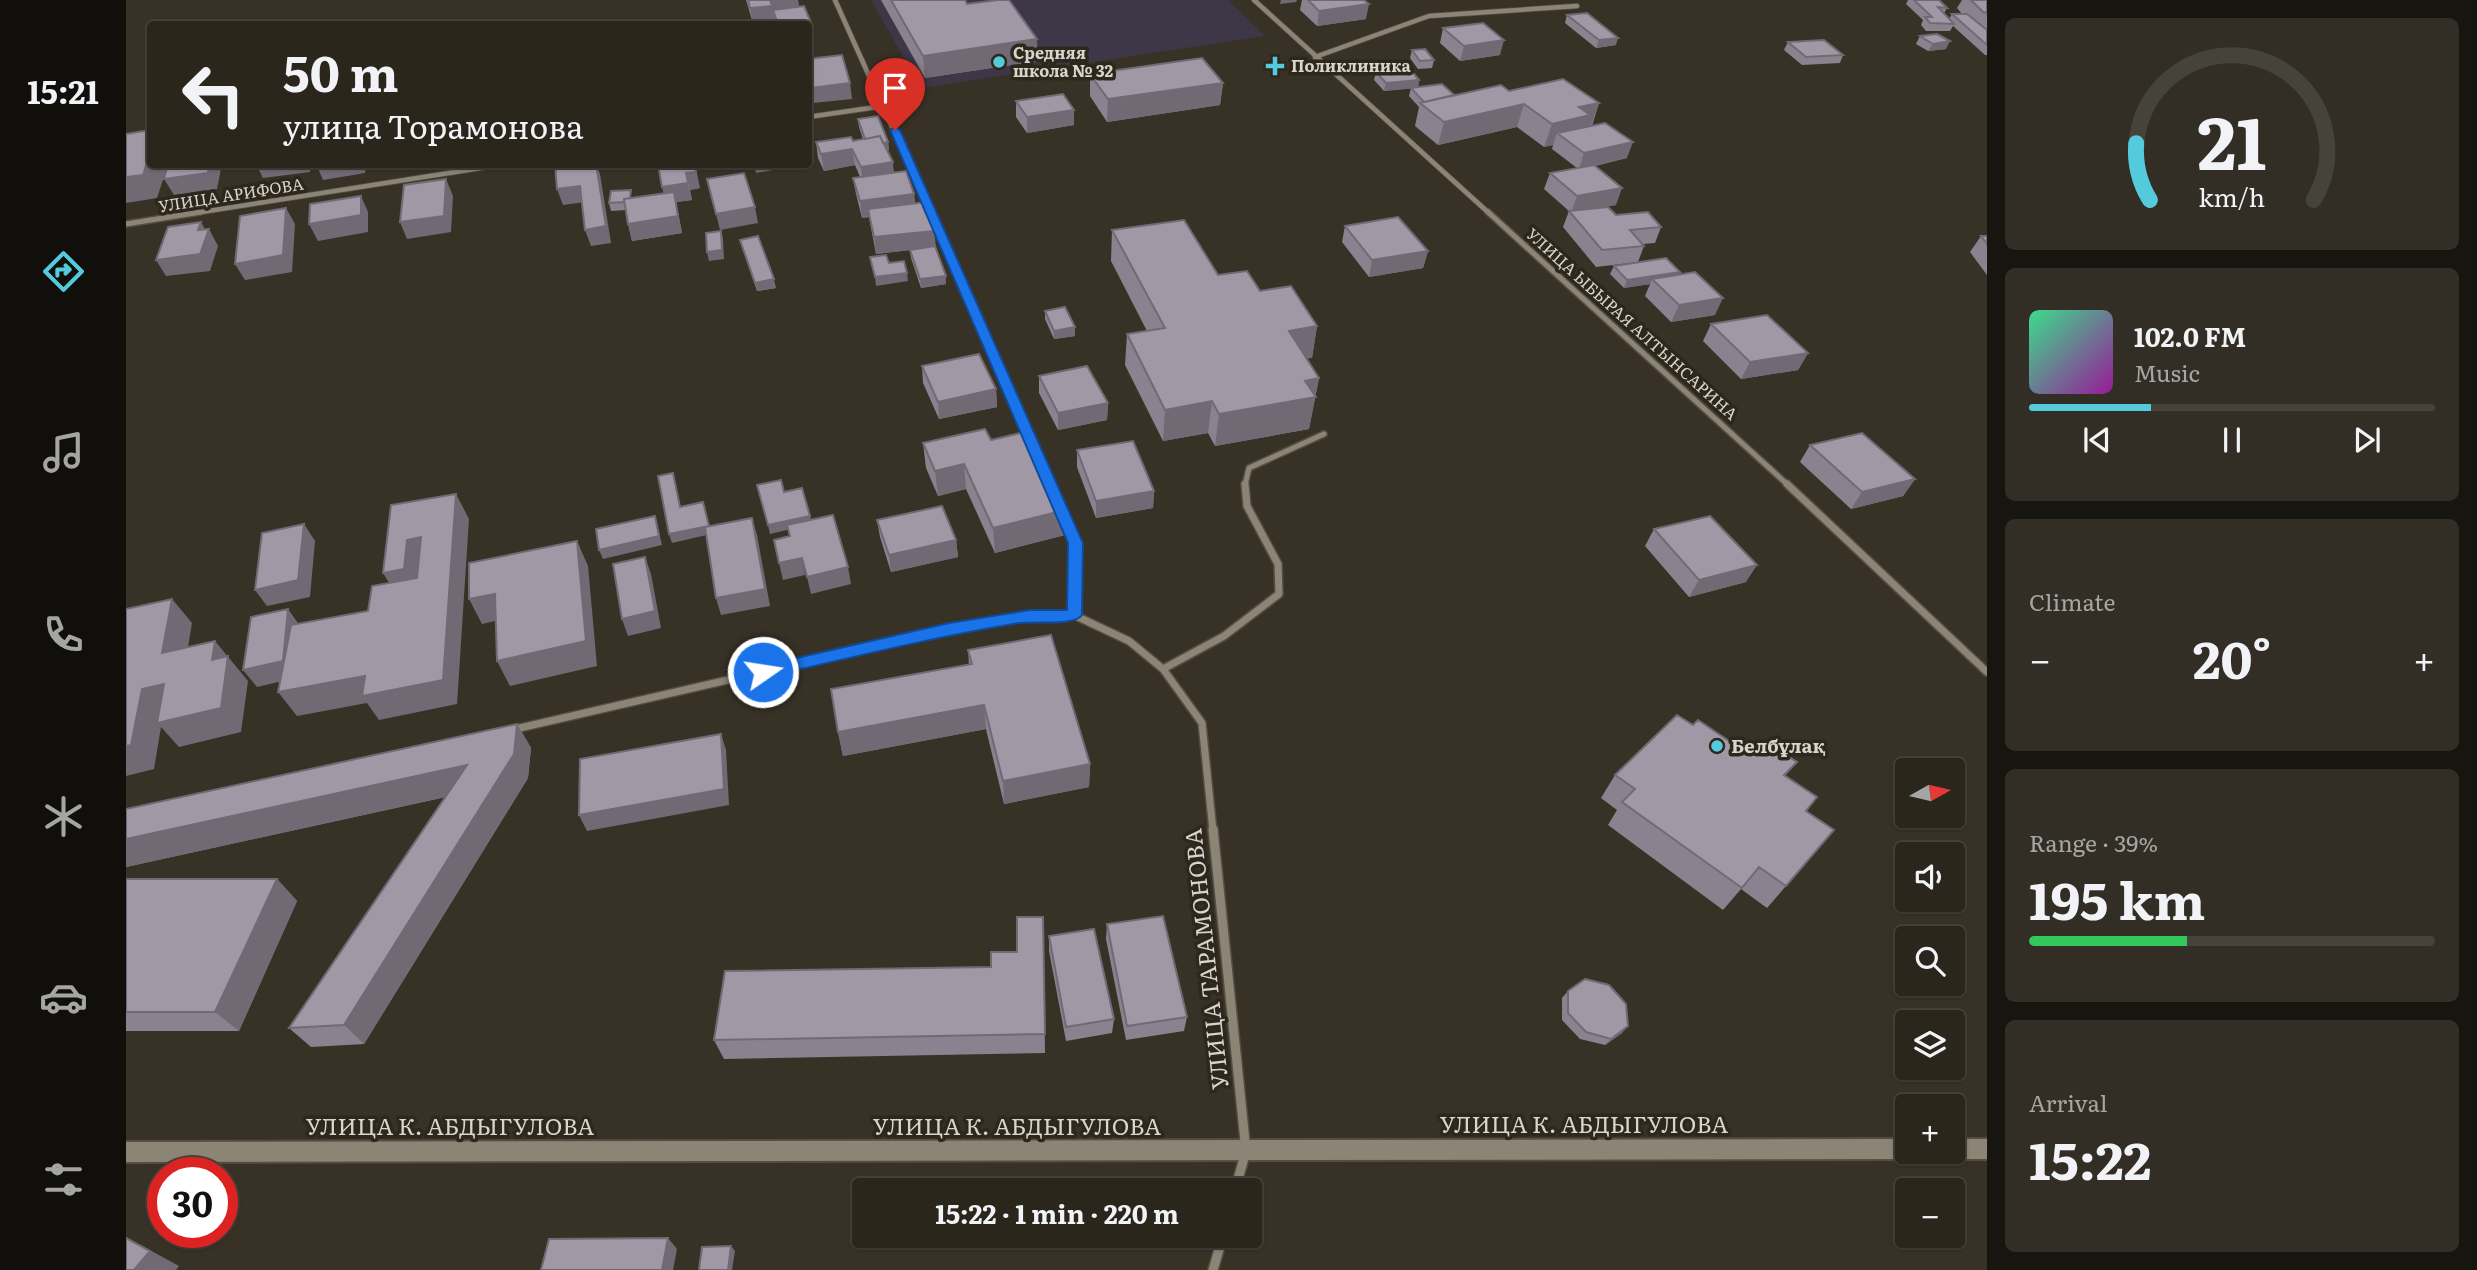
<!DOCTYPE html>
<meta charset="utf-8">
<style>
:root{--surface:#2a261c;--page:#322e25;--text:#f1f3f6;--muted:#a5a5a3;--line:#46433b;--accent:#53cbdc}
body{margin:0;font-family:Literata,serif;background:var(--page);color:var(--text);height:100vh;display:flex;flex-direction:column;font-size:26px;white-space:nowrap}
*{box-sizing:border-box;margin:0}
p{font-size:23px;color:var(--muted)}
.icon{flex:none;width:38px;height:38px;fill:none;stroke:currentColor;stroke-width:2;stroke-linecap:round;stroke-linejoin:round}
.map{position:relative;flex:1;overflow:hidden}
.panel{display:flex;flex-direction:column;gap:18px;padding:18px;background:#17150f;width:490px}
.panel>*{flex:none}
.guide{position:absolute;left:21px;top:21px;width:665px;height:147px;border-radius:7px;box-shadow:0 2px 5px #0004,0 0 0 2px var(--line);background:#2a261c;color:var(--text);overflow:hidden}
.needle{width:46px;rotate:82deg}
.controls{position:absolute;left:1769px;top:758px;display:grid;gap:14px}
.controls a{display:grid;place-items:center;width:70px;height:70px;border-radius:7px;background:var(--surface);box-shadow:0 2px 5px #0004,0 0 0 2px var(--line);font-size:35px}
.speed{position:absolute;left:21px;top:1157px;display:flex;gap:14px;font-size:35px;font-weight:700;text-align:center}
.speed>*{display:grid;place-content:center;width:91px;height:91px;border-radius:50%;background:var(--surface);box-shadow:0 2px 5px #0004,0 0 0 2px var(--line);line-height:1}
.speed .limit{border:10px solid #d22;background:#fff;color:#111}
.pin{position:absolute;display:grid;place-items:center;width:60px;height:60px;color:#fff;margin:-72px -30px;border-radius:50% 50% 50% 0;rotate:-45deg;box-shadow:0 0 7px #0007}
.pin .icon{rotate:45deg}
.me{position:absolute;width:77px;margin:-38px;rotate:77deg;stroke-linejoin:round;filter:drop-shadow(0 0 5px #0008)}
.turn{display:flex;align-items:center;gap:24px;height:147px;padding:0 21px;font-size:32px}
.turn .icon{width:91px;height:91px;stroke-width:2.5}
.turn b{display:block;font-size:49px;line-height:60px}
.big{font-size:52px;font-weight:700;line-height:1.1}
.panel .card{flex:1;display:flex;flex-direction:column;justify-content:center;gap:10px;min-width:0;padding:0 24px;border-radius:10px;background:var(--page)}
.panel .dial{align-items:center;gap:0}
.dial svg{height:182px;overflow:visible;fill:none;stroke:var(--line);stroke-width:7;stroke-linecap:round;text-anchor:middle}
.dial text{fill:var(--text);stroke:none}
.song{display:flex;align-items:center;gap:21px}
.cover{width:84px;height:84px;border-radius:10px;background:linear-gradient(135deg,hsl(150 70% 55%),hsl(300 70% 35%))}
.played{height:7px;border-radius:4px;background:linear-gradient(90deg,var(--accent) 30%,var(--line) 30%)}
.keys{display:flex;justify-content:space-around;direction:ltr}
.heat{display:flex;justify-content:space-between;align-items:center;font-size:38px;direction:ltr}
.charge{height:10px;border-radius:5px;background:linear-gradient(90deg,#34c759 39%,var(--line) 0)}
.trip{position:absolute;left:726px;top:1178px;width:410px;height:70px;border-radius:7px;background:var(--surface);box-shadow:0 2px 5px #0004,0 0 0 2px var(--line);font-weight:700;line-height:70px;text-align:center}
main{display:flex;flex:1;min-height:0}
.dock{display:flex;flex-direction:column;width:126px;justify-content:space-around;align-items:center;background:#110f0b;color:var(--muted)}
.dock .icon{width:49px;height:49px}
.dock .on{color:var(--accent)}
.dock b{font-size:32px;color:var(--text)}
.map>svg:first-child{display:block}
</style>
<main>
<nav class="dock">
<b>15:21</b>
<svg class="icon on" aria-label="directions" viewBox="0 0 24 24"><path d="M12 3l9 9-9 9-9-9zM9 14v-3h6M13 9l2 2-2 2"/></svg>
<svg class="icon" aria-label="music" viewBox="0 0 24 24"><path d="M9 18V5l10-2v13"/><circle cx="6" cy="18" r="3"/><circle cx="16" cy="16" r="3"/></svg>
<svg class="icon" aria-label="phone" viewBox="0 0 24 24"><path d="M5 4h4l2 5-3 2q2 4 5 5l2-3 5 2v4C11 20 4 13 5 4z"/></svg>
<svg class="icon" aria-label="climate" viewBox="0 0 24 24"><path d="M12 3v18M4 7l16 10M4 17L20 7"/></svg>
<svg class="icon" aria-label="car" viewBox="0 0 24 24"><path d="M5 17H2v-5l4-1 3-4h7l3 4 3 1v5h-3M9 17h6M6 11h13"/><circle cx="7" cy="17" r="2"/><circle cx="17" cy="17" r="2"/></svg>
<svg class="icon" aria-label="filters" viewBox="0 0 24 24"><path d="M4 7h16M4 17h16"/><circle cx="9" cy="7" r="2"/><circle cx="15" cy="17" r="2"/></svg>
</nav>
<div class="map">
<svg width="1861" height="1270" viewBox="0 0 1861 1270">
<rect width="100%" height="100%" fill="#383226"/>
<path fill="#3d3748" d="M745,0H1102L1139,36L795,88Z"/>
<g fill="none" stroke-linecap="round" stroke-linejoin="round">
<defs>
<path id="street-far3" d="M709,0L805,214
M1128,0L1364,214
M1189,57L1303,16L1451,6
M682,117L758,106
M63,214L380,164"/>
<path id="street-far2" d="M805,212L916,466
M1362,212L1662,485
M0,224L74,212
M1119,485L1123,468L1198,434"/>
<path id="street-far1" d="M1661,484L1861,672
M936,512L949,543L948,615
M1037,669L1098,636L1153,594L1152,564L1121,506L1119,484
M385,730L823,629L904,616L948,615L1003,641L1037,669L1076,723L1087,831"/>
<path id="street" d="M1087,829L1120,1151L1109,1190
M1087,1270L1097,1236"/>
<path id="secondary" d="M1782,1139V1152H1791L1789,1156L1782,1159L0,1162V1142Z
M1827,1139H1861V1159H1827L1820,1156L1818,1152H1827Z"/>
</defs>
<use href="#street-far3" stroke="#534e43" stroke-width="6"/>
<use href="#street-far2" stroke="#534e43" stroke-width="8"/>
<use href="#street-far1" stroke="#534e43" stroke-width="10"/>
<use href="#street" stroke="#534e43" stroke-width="12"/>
<use href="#secondary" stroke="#534e43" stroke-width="4"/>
<use href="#street-far3" stroke="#8c8576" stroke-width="4.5"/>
<use href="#street-far2" stroke="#8c8576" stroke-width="5"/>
<use href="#street-far1" stroke="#8c8576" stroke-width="7"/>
<use href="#street" stroke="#8c8576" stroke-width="9"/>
<use href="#secondary" fill="#8c8576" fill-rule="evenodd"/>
</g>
<path fill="#8a838f" d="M620,0H672L673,7L686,25L688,40L652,24H650L647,13L649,21L627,23Z
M755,0H839L841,4L912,61L799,78Z
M1176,0H1238L1240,19L1191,26L1174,10Z
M1782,0H1813L1821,8L1818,13L1823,19L1826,14H1836L1831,8L1836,0H1861V29L1859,28L1861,30V55H1859L1827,26L1824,31H1800L1795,25L1797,20L1780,4Z
M1441,15L1490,45L1470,48L1439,23Z
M1317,28L1374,55L1334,61L1314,43Z
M1794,36L1820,49L1802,51L1790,44Z
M1662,42L1717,55L1714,63L1676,65L1658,50Z
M1286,50L1308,60L1306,68L1292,69L1284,58Z
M1250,72L1293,80L1292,87L1328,95L1383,91L1473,103L1466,126L1501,158L1469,166L1490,205L1475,207L1490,215L1535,227L1529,243L1517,244L1518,246L1512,262L1470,267L1437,227L1443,211L1418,189L1424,173L1451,168L1426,149L1427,145L1418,147L1391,127L1312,145L1289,126L1293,107L1283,96L1285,88L1258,91L1248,80Z
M964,74L1097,83L1094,105L981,122L964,96Z
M890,101L948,125L901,133L890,117Z
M732,119L762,142L763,150H761L768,172L788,194L789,204L809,247L820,276V284L795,288L785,258L784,250L750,254L743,217L736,218L730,194L727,178L734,177L729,165L698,171L692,158L690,142L727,141L737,139L733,127Z
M532,164L574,188L564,190L566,200L550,202L556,233L506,241L502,224L500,210L485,211L483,203L507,197L538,193Z
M1219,226L1302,251L1297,268L1243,277L1216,242Z
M986,230L1092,275L1134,291L1191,326L1186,358H1181L1193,378L1183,429L1089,446L1082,433L1037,441L999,365L1001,334L1021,331L985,261Z
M1855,236H1861V275L1844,252Z
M614,240L650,288L631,291Z
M1488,266L1554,272L1552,275L1589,315L1545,322L1519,296L1524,284L1498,288L1484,274Z
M919,311L949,336L928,339L919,319Z
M1585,324L1682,353L1672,370L1615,379L1577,341Z
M796,366L870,389L871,407L813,419L797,383Z
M913,376L982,403L981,420L932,430L913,393Z
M865,440L939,535L869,553L840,489L812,496L800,468L797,443Z
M1684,445L1789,479L1777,496L1725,509L1674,462Z
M951,450L1028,491L1027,508L970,518L951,467Z
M751,520L830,540L832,557L765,572L754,537Z
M1528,529L1620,582L1563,597L1519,546Z
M842,650L964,764L963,787L878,804L860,729L717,756L712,732L843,665Z
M391,724L405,748L402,778L238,1044L185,1047L163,1028L320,797L0,867V809Z
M1567,725L1624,755L1671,762L1659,776L1680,811L1660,886L1641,908L1615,889L1597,910L1482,825L1491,810L1475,798L1489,775Z
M0,879H151L171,901L113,1031H0Z
M917,917L919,1053L598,1059L588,1040L865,967L891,952Z
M981,924L1061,1017L1058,1031L1000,1040L980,939Z
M923,936L988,1019L986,1033L940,1041L923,951Z
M1442,991L1496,1033L1479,1045L1454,1039L1436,1020V998Z"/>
<path fill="#716a74" d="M644,0H672L673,10L647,13L649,21L627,23L624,8Z
M1155,0H1171L1170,2L1154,4Z
M1243,4L1240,19L1191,26L1193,11Z
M682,25H686L688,40L682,41Z
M1492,38L1490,45L1470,48L1473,40Z
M911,39L912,61L799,78L797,56Z
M1378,40L1374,55L1334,61L1338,46Z
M1824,41L1820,49L1802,51L1807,44Z
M1293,80L1292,88L1258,91L1260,83Z
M724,83L726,99L687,103L685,88Z
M1097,83L1094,105L981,122L982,99Z
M1473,103L1465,126L1431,133L1427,145L1418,147L1426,124L1453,107Z
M1398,104L1391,127L1312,145L1318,122Z
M948,110V125L901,133V117Z
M762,142L763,150L742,153L741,145Z
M1507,142L1501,158L1453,169L1458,153Z
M726,149L729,165L698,171L695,154Z
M24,152V164H42L31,198L0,203V177Z
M767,162L768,178L737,184L735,167Z
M83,164H96L91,189L48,195L38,179Z
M130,164H186L184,172L137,178Z
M190,164H240L239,173L197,180Z
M470,164L474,174L485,243L465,246L459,230Z
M569,164L574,188L564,190L560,173Z
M628,164H675V165L630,173Z
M320,179L327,196L325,232L281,239L274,222Z
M562,183L566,200L550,202L556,233L506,241L502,224L540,203L536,187Z
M454,186L459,202L437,205L431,189Z
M1496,188L1490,205L1445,213L1451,196Z
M788,194L790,211L742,209L743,217L736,218L734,201Z
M235,196L242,212V232L192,241L183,224Z
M629,207L632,223L594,230L590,214Z
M160,208L169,224L166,272L119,280L109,264Z
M75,222L81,233L83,229L92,246L84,271L40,276L30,260L72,230Z
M595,231L597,239L598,259L583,261L581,252Z
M808,231L810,247L750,254L748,237Z
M1302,251L1297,268L1243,277L1246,260Z
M1554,272L1550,281L1526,279L1524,284L1498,288L1501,280Z
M781,273L782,281L750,286L749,277Z
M820,276V284L795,288L794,279Z
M648,279L650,288L631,291L629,283Z
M1597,298L1589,315L1545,322L1553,305Z
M1191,326L1186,358L1158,362L1163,331Z
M949,327V336L928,339V331Z
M1682,353L1672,370L1615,379L1624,362Z
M1193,378L1183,429L1089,446L1093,414L1179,381Z
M870,389L871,407L813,419L812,402Z
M1086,401L1082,433L1037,441L1039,410Z
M982,403L981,420L932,430V413Z
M838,464L840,489L812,496L809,471Z
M1789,479L1777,496L1725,509L1736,492Z
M1028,491L1027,508L970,518V501Z
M330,494L343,519L331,704L253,720L241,703L171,716L152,692L239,676L251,693Z
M939,510V535L869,553L867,528Z
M529,516L536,545L477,559L473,550Z
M684,516L686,524L644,534L642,525Z
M626,518L631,535L644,606L595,615L590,598Z
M178,524L189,541L184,597L141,606L129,590Z
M583,526L585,534L546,543L543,534Z
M295,537L292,594L272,597L257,573L281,540Z
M830,540L832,557L765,572L763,555Z
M451,541L462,566L471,666L384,686L371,661Z
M519,557L525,574L535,628L502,636L496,619Z
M676,558L679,575L657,580L653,563Z
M1631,565L1620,582L1563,597L1573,580Z
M722,567L725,584L685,594L681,577Z
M369,594L382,618L356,624L343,599Z
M46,599L66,623L57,677L36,653Z
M162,609L174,626L169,678L131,687L117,670Z
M89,641L122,681L115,732L53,747L35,727L28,769L0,776V746L16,689L86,660Z
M858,705L860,729L717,756L712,732Z
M391,724L405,748L402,778L238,1044L218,1025Z
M595,734L600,750L603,805L461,831L453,815Z
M964,764L963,787L878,804L877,781Z
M341,765L355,789L0,867V839Z
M151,879L171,901L113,1031L89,1012Z
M1502,1026L1496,1033L1479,1045L1485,1039Z
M0,1238L20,1248L53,1266L50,1270H8Z
M542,1238L551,1249L547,1270H536Z
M605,1246L609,1251L606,1270H602Z"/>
<path fill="#a198a6" stroke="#716a74" stroke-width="2" d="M622,0H644L646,6L624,8Z
M765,0H839L841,4L872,0H883L911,39L797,56Z
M1182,0H1238L1243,4L1193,11Z
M1788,0H1813L1821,8L1812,7L1828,24L1804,23L1799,17H1806Z
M1845,0H1861V13L1857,12Z
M678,6L686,25L652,24L647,10Z
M1461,13L1492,38L1473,40L1441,15Z
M1826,14H1841L1861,30V45Z
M1357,23L1378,40L1338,46L1317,28Z
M1811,34L1824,41L1807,44L1794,36Z
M1698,40L1717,55L1680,57L1662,42Z
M1299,49L1308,60L1294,61L1286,50Z
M716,55L724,83L685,88L682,80V59Z
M1076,58L1097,83L982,99L964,74Z
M1283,68L1293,80L1260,83L1250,72Z
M1437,79L1473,103L1453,107L1464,115L1426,124L1398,104L1318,122L1294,103L1375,85L1383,91Z
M1316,84L1328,95L1298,102L1285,88Z
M937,94L948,110L901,117L890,101Z
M752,116L762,142L757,143L754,136L739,139L732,119Z
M1479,123L1507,142L1458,153L1431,133Z
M24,130V152L17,175L0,177V134Z
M754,136L767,162L735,167L726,149L695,154L690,142L725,137L727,141Z
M42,164H83L82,173L38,179Z
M429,164H470L480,226L459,230L454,186L431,189Z
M532,164H568L570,172L560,173L562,183L536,187Z
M1468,165L1496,188L1451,196L1424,173Z
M780,171L788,194L734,201L727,178Z
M618,173L629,207L590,214L581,179Z
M320,179L318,216L274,222L278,185Z
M505,190L504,198L498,199V202L483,203L485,191Z
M548,192L552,216L502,224L498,199Z
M235,196V215L183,224L184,204Z
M800,202L808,231L748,237L742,209Z
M1482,207L1490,215L1522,212L1535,227L1504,230L1518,246L1476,250L1443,211Z
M160,208L157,255L109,264L114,216Z
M1272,217L1302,251L1246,260L1219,226Z
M1058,220L1092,275L1121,271L1134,291L1165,286L1191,326L1163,331L1193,378L1179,381L1190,397L1093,414L1086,401L1039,410L1001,334L1039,328L986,230Z
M75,222L72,230L83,229L74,254L30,260L42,227Z
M595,231L596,250L581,252L580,233Z
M632,236L648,279L629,283L614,240Z
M1855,236H1861V244Z
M809,246L820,276L794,279L784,250Z
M760,255L763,263L778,261L781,273L749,277L744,257Z
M1540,258L1554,272L1501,280L1488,266Z
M1569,272L1597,298L1553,305L1526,279Z
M939,307L949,327L928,331L919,311Z
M1641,315L1682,353L1624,362L1585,324Z
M853,354L870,389L812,402L796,366Z
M961,366L982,403L932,413L913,376Z
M859,429L865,440L899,432L939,510L867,528L838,464L809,471L797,443Z
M1736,433L1789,479L1736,492L1684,445Z
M1007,441L1028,491L970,501L951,450Z
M547,473L554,507L577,502L583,526L543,534L532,476Z
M655,480L658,492L676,488L684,516L642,525L631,485Z
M330,494L317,680L236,696L239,676L152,692L165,625L242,611L246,586L291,578L295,537L281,540L278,569L257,573L265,505Z
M816,506L830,540L763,555L751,520Z
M707,515L722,567L681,577L676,558L653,563L648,540L664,536L661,525Z
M529,516L533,536L473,550L470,529Z
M1584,516L1631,565L1573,580L1528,529Z
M626,518L639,589L590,598L579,527Z
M178,524L172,580L129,590L136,533Z
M451,541L460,641L371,661L369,594L343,599V563Z
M519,557L529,611L496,619L487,564Z
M46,599L36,653L89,641L86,660L102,656L95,708L31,723L38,684L16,689L5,745L0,746V609Z
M162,609L157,661L117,670L125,617Z
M925,635L964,764L877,781L858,705L712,732L705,689L846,664L842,650Z
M1551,715L1567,725L1572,720L1624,755L1638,741L1671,762L1658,775L1691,797L1680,811L1708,830L1660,886L1633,867L1616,888L1496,802L1509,789L1489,775Z
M391,724L388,754L218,1025L163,1028L341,765L0,839V809Z
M595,734L598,789L453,815L454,759Z
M0,879H151L89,1012H0Z
M1037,916L1061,1017L1001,1026L981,924Z
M891,917H917L919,1034L588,1040L599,971L865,967V952H891Z
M968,929L988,1019L940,1027L923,936Z
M1459,979L1483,985L1500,1004L1502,1026L1485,1039L1460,1032L1442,1013V991Z
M0,1238L24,1251L8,1270H0Z
M542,1238L536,1270H415L423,1239Z
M605,1246L602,1270H573L576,1247Z"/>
<path fill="#1a73e8" stroke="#114b97" stroke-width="2" d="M769,127L774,130L957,543L956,615C949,626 909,621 894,623C808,637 723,658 637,678L631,676L629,672L631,667L823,623L904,610H941L942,543L764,130Z"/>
<g fill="#53cbdc" stroke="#2e281c" stroke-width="2.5">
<circle cx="873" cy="62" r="7"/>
<path d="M1145.5 55.5h7v7h7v7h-7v7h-7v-7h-7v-7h7z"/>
<circle cx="1591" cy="746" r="7"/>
</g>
<g text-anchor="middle" stroke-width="7" stroke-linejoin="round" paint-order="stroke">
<g font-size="16" font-weight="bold" fill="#d8d5cd" stroke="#2e281c" text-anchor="start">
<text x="887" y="59">Средняя<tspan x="887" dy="18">школа № 32</tspan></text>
<text x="1165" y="72">Поликлиника</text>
</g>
<g font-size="16" fill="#d8d5cd" stroke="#2e281c">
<text transform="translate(105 195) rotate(-9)" y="6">УЛИЦА АРИФОВА</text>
<text transform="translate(1506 324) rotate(42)" y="6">УЛИЦА ЫБЫРАЯ АЛТЫНСАРИНА</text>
</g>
<g font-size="19" font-weight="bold" fill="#d8d5cd" stroke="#2e281c" text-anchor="start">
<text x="1605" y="753">Белбұлақ</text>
</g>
<g font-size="23" fill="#d8d5cd" stroke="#2e281c">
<text transform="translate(1081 959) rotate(-96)" y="8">УЛИЦА ТАРАМОНОВА</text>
<text x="1458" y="1133">УЛИЦА К. АБДЫГУЛОВА</text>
<text x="324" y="1135">УЛИЦА К. АБДЫГУЛОВА</text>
<text x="891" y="1135">УЛИЦА К. АБДЫГУЛОВА</text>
</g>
</g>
</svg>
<div class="controls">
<a><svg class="needle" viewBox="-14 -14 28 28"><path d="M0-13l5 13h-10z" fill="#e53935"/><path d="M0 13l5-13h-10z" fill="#a5a5a3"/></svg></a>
<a><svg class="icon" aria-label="sound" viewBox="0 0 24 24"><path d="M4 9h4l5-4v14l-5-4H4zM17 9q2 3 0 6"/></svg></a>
<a><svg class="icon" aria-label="search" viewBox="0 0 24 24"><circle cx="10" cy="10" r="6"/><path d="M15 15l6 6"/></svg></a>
<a><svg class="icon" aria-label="layers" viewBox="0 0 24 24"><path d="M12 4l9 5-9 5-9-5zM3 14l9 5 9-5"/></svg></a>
<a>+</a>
<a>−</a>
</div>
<div class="speed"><div class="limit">30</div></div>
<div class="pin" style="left:769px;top:130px;background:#d93025"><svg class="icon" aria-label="arrive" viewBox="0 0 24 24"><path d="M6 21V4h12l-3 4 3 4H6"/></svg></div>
<svg class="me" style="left:637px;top:672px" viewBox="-20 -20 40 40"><circle r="17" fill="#1a73e8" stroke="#fff" stroke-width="3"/><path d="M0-11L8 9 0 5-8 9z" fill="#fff"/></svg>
<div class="trip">15:22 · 1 min · 220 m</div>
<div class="guide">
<div class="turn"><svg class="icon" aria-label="left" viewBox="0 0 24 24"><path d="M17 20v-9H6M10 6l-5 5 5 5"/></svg><div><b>50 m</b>улица Торамонова</div></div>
</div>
</div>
<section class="panel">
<div class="card dial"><svg viewBox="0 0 100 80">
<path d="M14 69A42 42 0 1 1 86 69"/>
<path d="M14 69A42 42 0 0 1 8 44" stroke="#53cbdc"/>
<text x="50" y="56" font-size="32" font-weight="700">21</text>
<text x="50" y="72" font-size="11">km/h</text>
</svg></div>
<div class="card">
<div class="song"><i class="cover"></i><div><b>102.0 FM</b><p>Music</p></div></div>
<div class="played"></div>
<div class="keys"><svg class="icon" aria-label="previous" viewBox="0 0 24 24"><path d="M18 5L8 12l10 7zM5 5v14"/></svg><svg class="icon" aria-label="pause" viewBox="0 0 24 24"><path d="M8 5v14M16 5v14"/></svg><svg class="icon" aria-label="next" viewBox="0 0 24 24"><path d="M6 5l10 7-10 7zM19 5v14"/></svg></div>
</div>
<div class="card"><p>Climate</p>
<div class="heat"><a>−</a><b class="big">20°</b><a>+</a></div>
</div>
<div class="card"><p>Range · 39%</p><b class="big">195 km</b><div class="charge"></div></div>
<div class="card"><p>Arrival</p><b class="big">15:22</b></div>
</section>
</main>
